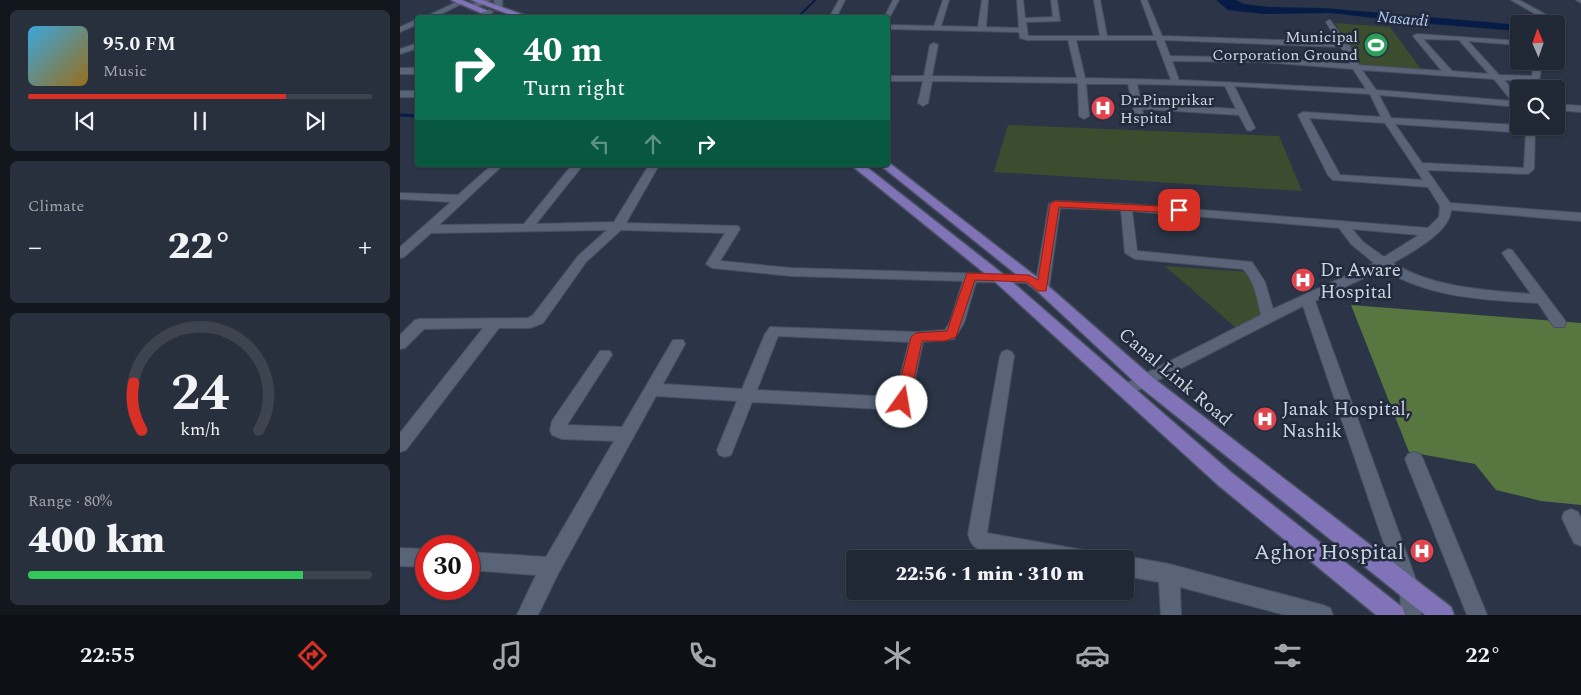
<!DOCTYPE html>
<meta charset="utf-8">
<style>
:root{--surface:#202835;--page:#28303d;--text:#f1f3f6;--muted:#a2a6ad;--line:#3d4450;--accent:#d93025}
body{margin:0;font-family:Spectral,serif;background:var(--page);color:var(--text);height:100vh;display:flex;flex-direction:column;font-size:19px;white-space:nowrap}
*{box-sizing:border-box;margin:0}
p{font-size:16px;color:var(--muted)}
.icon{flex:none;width:28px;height:28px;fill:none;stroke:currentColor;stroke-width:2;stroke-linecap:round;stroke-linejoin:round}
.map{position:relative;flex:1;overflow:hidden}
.panel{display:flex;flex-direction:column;gap:10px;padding:10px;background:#12161d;width:400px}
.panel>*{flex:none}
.banner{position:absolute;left:15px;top:15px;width:475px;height:152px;border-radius:5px;box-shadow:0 1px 4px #0004,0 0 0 1px var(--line);background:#0b6e4f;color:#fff;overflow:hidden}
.needle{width:32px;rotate:358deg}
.fabs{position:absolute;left:1110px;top:15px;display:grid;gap:10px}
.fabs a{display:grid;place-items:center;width:55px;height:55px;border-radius:5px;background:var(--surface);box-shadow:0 1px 4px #0004,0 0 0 1px var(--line);font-size:25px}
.speed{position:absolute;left:15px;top:535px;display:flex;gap:10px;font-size:25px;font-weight:700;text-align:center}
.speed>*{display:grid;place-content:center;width:65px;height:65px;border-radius:50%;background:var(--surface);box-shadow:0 1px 4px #0004,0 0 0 1px var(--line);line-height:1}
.speed .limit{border:8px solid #d22;background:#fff;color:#111}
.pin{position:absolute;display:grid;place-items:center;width:42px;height:42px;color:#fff;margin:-21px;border-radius:10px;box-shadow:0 2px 8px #0006}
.me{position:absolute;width:55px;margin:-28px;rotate:13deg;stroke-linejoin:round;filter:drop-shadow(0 0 4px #0008)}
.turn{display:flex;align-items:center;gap:18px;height:105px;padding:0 25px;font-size:22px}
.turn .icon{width:65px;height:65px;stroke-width:2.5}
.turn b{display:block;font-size:35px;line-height:42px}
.lanes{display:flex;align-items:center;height:48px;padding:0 25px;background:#0003;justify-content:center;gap:25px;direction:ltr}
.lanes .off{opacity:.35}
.big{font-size:38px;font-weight:800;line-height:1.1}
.panel .card{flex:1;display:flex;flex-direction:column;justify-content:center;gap:8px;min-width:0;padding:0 18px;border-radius:8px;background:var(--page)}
.panel .dial{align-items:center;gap:0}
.dial svg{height:130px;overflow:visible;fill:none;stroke:var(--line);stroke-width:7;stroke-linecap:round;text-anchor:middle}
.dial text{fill:var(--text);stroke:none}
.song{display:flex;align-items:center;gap:15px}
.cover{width:60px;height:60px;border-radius:8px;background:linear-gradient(135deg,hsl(200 70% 55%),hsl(40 70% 35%))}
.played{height:5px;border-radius:2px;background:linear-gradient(90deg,var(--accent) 75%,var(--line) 75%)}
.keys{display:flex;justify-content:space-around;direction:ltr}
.heat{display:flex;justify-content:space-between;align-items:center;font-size:28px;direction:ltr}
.charge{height:8px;border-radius:4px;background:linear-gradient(90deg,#34c759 80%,var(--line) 0)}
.trip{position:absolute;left:446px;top:550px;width:288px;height:50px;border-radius:5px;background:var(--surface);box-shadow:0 1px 4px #0004,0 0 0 1px var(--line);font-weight:800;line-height:50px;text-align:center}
.tab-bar{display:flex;height:80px;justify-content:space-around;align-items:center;background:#0d1015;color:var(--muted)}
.tab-bar .icon{width:35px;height:35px}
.tab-bar .current{color:var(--accent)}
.tab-bar b{font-size:22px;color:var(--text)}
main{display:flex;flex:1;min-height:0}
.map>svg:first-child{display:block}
</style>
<main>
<section class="panel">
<div class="card">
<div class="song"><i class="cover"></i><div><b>95.0 FM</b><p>Music</p></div></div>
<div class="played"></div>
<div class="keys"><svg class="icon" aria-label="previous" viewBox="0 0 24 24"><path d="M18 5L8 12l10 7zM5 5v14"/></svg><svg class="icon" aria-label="pause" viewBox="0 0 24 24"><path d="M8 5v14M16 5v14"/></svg><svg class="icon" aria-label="next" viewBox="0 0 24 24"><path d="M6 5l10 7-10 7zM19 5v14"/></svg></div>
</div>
<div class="card"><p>Climate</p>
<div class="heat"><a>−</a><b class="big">22°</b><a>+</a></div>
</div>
<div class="card dial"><svg viewBox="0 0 100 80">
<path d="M14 69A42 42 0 1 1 86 69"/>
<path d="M14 69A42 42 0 0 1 9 40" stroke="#d93025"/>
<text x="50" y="56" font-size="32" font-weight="700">24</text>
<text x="50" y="72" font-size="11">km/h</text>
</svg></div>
<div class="card"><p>Range · 80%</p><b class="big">400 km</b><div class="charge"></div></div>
</section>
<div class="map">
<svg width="1181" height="615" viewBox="0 0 1181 615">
<rect width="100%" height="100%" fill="#2b3547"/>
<path fill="#3b4d2e" d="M935,23L990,27L1021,69L960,64Z
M608,125L879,136L902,191L594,172Z
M765,266L850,272L865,314L835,327Z"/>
<path fill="#587640" d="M951,305L1181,323V505L1141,501L1096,490L1075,464L1009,452Z"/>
<path fill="#071b47" d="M816,0H836L844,4L869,7L924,8L1098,23L1119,25V31L1018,23L930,13L863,14L828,10Z"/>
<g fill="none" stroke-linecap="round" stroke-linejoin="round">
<path stroke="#071b47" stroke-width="2" d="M397,18L415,0"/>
<path stroke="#071b47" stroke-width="3" d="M0,115L18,116"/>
<defs>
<path id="street" d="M439,0H445L436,18H429Z
M493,0H499L488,20V18H484Z
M543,0H549L541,26L578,27L582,0H588L586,27L619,28L617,0H623L625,18L653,17L651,0H657L660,21L626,22L628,36H700L694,0H700L707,36H754L741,0H747L762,36L938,42L926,22L930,20L949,45L959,65L1042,71L1013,36L1017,34L1119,41V45L1068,41L1099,75L1132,76L1134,61H1142L1139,81L1104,80L1119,97V107L979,95L991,118L1135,126L1134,169L1128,174L1027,170L1050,203L1181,213V221L1051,210C1050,232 1012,252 993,263C1034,288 1084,290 1131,294L1102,253L1108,249L1112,250L1164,319L1166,323L1164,327H1154L1138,303C1086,300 1028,298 983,269L915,301L1020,591L1021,615H1001L1000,591L903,306L725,397L719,395L717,391L719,387L861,315C857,299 855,281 843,269L735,259L725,253L721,210L660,208L649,288L642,292L635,288L649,204L655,201L726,204L1028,228L1039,217L1040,206L1028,187L933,180L928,175L898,115L903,112L981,117L970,94L834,86L855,128L850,131L847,130L839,115L742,109L745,122L737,124L728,84H686L689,116L684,119L679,116L678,83L532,81L528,103L523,106L518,103L523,81H488V76H524L530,45L534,43L538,45L532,76L677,78L668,40H627L620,38L619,32L488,29V25L534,26ZM1023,39L1059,40L1089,74L1052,71ZM676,40H756L771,80L685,78ZM764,40L941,47L950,64L863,58L770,56ZM772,61L863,62L953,69L966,89L779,80ZM962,70L1094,79L1112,101L976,90ZM737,84L825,86L836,109L741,103ZM909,118L985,123L1023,180L940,175ZM995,124L1126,133L1124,168L1022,163ZM732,211L939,228L951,244L974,263L873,309L865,282L852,262L737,251ZM952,229L1019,235L984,257L963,242Z
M1111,0H1119L1161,23L1157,25L1153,24Z
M1176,0H1181V3Z
M59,1L65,2L33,18H23Z
M89,10L93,12C87,17 81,18 74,18Z
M18,19V24L0,32V27Z
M18,43V48L0,54V49Z
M0,68H18V74H0Z
M0,91H18V97H0Z
M1156,104L1181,106V112L1156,110Z
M92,165H103L39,225L124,224L172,165H183L136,224L214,222L249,165H259L226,223L338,226L340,229L320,261L391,268L629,275L636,279L629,283L576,282L564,323L554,339L523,342L510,402L508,406L498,410L352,402L331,455L325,457L319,455L317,450L337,401L256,396L158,574L138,615H117L136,575L69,570V552L146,557L214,441L162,439L152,435L150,430L152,421L200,351H210L212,355L167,425L222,427L273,340H283L285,344L263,384L342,389L365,334L370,327L517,332L545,330L550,322L563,281L391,276L312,268L306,264L325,233L221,230L186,262L143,323L130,328H99L6,450L0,452V433L83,328L24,329L5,348L0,349V335L15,320L20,319L128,318L133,315L178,256L207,230L31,233L4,257L0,258V247L51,202L0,199V193L58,195ZM378,336L509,342L495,397L357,390Z
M607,350L612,352L614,356L587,533L683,550L690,552L693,559C669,559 588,562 573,545C570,542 569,537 568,534L600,356L602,352Z
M1014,452L1020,454L1023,459L1087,615H1067L1005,459L1008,454Z
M1171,509L1178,512L1181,518V546L1174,543L1162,518L1164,512Z
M0,548L26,549V567L0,566Z
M725,556L769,564L923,605L930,608L933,615H885L780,587L781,615H761L759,582L725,576V559H719Z"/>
<path id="secondary" d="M80,0H90L75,9L68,7Z
M94,0H102V10H96Z"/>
<path id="primary" d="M51,0H62L88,11L81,13Z
M71,0H82L132,18H119Z
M488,162L647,285L752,377L1051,607L1054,615H1025L740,387L637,291L480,165H488Z
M451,165H464L603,274L832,473L1002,607L1005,615H976L818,485L593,280Z"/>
</defs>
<use href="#street" stroke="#47505f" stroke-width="2"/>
<use href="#secondary" stroke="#47505f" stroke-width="3"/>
<use href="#primary" stroke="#47505f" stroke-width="3"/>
<use href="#street" fill="#596479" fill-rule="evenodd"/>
<use href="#secondary" fill="#596479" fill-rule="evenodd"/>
<use href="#primary" fill="#8073b8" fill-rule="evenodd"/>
</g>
<path fill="#d93025" stroke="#8d1f18" d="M655,201L779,207L784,210L779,213L659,207L646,291H638L627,282L575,280L556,337L545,341H522L509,402L507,405H497L495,402L511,337L516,333L547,331L567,273L629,275L638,280L650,204Z"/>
<defs>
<symbol id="stadium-disc" viewBox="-11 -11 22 22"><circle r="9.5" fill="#2e9e5b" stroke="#212b3d"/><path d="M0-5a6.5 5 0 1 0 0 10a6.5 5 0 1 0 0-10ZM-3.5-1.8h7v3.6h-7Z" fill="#fff"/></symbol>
<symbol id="hospital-disc" viewBox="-11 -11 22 22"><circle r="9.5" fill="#e0444e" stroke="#212b3d"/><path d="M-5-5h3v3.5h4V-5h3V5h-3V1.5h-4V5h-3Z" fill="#fff"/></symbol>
</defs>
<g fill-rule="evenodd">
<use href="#stadium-disc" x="962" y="31" width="28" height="28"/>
<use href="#hospital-disc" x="689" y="94" width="28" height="28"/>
<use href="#hospital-disc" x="889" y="266" width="28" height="28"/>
<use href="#hospital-disc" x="851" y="405" width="28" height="28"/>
<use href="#hospital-disc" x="1008" y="537" width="28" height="28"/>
</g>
<g text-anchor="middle" stroke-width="5" stroke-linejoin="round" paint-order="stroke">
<g font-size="16" font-style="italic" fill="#b3cbf9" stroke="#212b3d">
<text transform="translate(1003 18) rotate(5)" y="6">Nasardi</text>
</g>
<g font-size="16" fill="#ced4e0" stroke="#212b3d" text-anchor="end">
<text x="958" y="42">Municipal<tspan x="958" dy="18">Corporation Ground</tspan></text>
<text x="720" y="105" text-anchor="start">Dr.Pimprikar<tspan x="720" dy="18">Hspital</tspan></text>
</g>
<g font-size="19" fill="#ced4e0" stroke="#212b3d" text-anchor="start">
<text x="920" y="276">Dr Aware<tspan x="920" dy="22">Hospital</tspan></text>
<text x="882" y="415">Janak Hospital,<tspan x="882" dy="22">Nashik</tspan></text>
</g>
<g font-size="19" fill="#ced4e0" stroke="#212b3d">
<text transform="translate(776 376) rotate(40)" y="7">Canal Link Road</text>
</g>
<g font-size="22" fill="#ced4e0" stroke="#212b3d" text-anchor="end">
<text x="1004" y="559">Aghor Hospital</text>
</g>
</g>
</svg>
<div class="fabs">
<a><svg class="needle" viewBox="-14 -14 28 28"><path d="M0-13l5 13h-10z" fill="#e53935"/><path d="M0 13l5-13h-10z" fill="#a2a6ad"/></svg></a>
<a><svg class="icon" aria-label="search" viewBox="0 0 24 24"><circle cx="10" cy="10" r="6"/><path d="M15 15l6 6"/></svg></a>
</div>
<div class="speed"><div class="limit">30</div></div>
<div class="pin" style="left:779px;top:210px;background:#d93025"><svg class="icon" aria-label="arrive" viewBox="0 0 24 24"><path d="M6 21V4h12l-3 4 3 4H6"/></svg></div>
<svg class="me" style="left:502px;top:402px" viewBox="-20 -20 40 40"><circle r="19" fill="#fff"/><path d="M0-13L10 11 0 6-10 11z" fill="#d93025"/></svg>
<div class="trip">22:56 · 1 min · 310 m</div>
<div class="banner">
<div class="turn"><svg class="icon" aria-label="right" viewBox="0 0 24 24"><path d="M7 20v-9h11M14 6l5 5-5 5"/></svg><div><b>40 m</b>Turn right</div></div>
<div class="lanes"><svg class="icon off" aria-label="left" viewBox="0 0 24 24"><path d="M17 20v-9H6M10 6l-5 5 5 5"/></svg><svg class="icon off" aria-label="ahead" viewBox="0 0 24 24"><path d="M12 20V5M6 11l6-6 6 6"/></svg><svg class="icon" aria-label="right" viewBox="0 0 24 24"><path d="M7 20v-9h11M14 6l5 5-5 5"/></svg></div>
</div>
</div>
</main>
<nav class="tab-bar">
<b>22:55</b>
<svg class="icon current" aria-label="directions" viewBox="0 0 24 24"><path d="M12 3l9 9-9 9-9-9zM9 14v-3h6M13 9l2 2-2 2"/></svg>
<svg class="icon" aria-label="music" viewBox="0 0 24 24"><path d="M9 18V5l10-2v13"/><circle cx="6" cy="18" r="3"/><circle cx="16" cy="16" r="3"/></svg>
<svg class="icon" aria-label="phone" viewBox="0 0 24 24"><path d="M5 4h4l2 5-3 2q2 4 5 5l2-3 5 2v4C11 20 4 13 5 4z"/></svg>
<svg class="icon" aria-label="climate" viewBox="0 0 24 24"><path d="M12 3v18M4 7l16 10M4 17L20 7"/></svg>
<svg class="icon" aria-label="car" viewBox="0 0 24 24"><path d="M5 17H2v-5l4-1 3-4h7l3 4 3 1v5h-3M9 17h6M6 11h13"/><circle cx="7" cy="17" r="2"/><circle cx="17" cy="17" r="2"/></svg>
<svg class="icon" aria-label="filters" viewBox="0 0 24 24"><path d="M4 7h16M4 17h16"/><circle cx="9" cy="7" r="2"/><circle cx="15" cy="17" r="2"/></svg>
<b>22°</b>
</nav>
